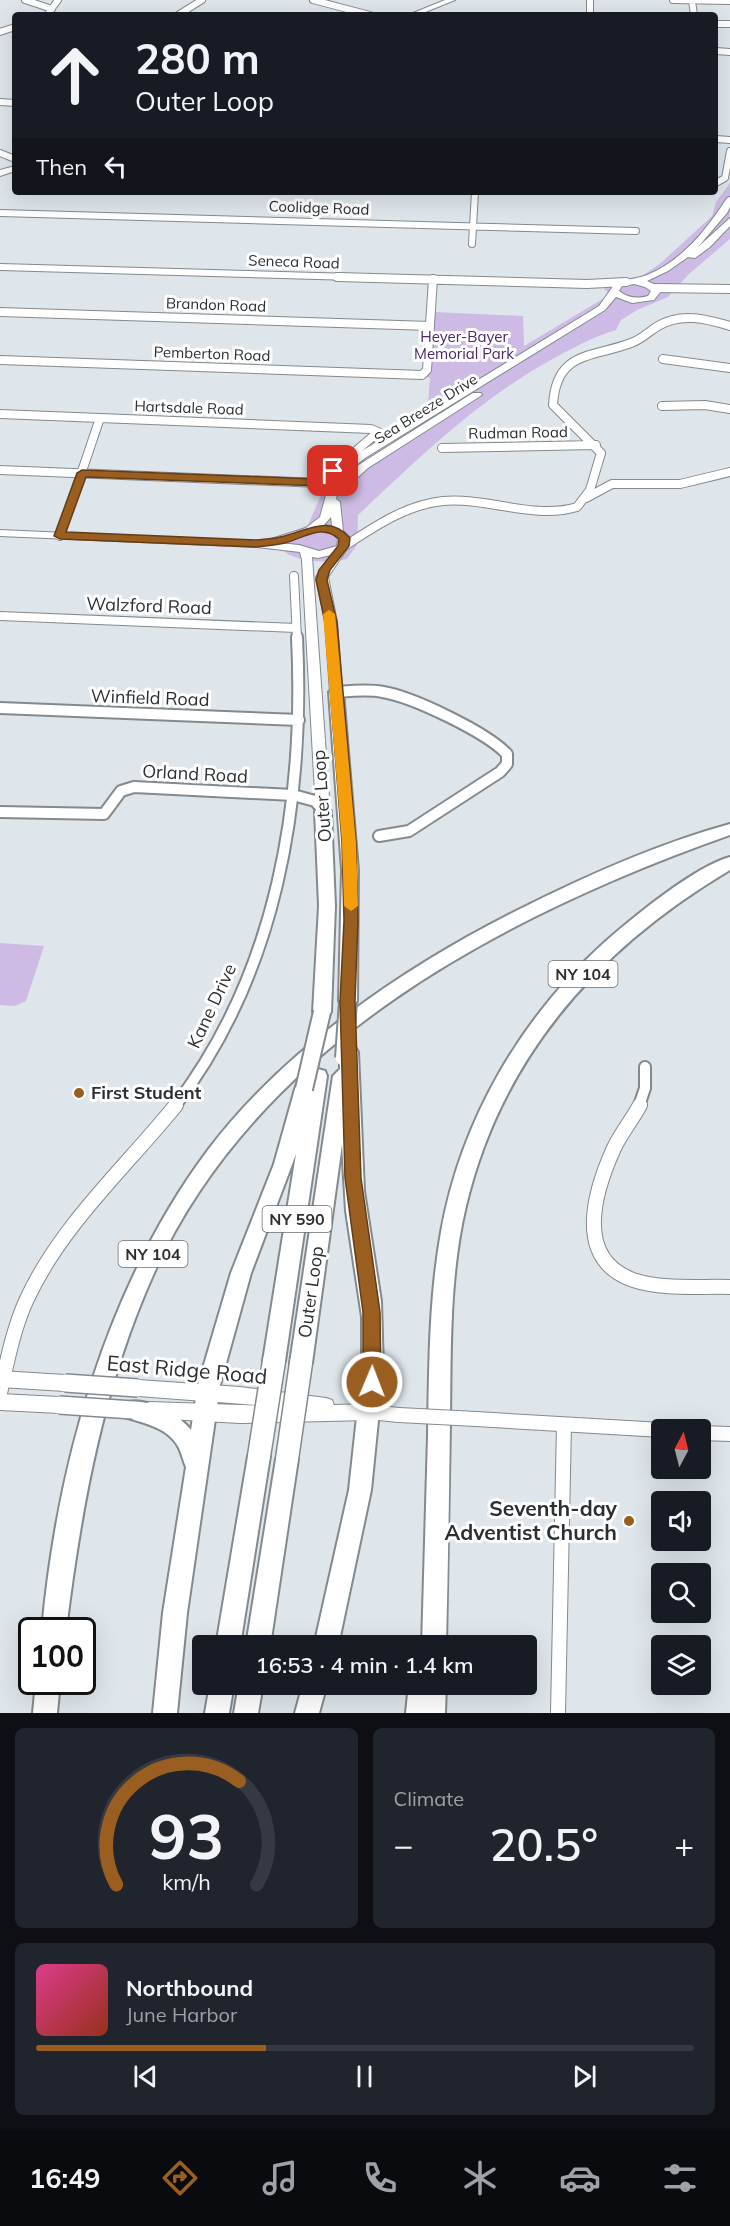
<!DOCTYPE html>
<meta charset="utf-8">
<style>
:root{--surface:#171b24;--page:#20242c;--text:#f1f3f6;--muted:#9ea1a6;--line:#363941;--accent:#9a5e20}
body{margin:0;font-family:Mulish,sans-serif;background:var(--page);color:var(--text);height:100vh;display:flex;flex-direction:column;font-size:22px;white-space:nowrap}
*{box-sizing:border-box;margin:0}
p{font-size:20px;color:var(--muted)}
.icon{flex:none;width:33px;height:33px;fill:none;stroke:currentColor;stroke-width:2;stroke-linecap:round;stroke-linejoin:round}
.map{position:relative;height:1713px;overflow:hidden}
.sheet{display:flex;flex-direction:column;gap:15px;padding:15px;background:#0d0f14;flex:1}
.sheet>*{flex:none}
.hud{position:absolute;left:12px;top:12px;width:706px;height:183px;border-radius:6px;box-shadow:0 6px 24px #0002;background:#171b24;color:var(--text);overflow:hidden}
.needle{width:39px;rotate:7deg}
.buttons{position:absolute;left:651px;top:1419px;display:grid;gap:12px}
.buttons a{display:grid;place-items:center;width:60px;height:60px;border-radius:6px;background:var(--surface);box-shadow:0 6px 24px #0002;font-size:30px}
.speed{position:absolute;left:18px;top:1617px;display:flex;gap:12px;font-size:30px;font-weight:700;text-align:center}
.speed>*{display:grid;place-content:center;width:78px;height:78px;border-radius:50%;background:var(--surface);box-shadow:0 6px 24px #0002;line-height:1}
.speed .limit{border:3px solid #111;border-radius:9px;background:#fff;color:#111}
.pin{position:absolute;display:grid;place-items:center;width:51px;height:51px;color:#fff;margin:-26px;border-radius:12px;box-shadow:0 3px 9px #0006}
.me{position:absolute;width:66px;margin:-33px;rotate:1deg;stroke-linejoin:round;filter:drop-shadow(0 0 4px #0008)}
.turn{display:flex;align-items:center;gap:21px;height:126px;padding:0 24px;font-size:27px}
.turn .icon{width:78px;height:78px;stroke-width:2.5}
.turn b{display:block;font-size:42px;line-height:51px}
.then{display:flex;align-items:center;height:57px;padding:0 24px;background:#0003;gap:12px;font-size:22px}
.big{font-size:45px;font-weight:600;line-height:1.1}
.sheet .card{flex:1;display:flex;flex-direction:column;justify-content:center;gap:9px;min-width:0;padding:0 21px;border-radius:9px;background:var(--page)}
.sheet .dial{align-items:center;gap:0}
.dial svg{height:156px;overflow:visible;fill:none;stroke:var(--line);stroke-width:7;stroke-linecap:round;text-anchor:middle}
.dial text{fill:var(--text);stroke:none}
.song{display:flex;align-items:center;gap:18px}
.cover{width:72px;height:72px;border-radius:9px;background:linear-gradient(135deg,hsl(330 70% 55%),hsl(10 70% 35%))}
.played{height:6px;border-radius:3px;background:linear-gradient(90deg,var(--accent) 35%,var(--line) 35%)}
.keys{display:flex;justify-content:space-around;direction:ltr}
.heat{display:flex;justify-content:space-between;align-items:center;font-size:33px;direction:ltr}
.sheet .tiles{flex:1;display:grid;gap:15px;grid-template-columns:1fr 1fr}
.card:last-child{grid-column:span 2}
.trip{position:absolute;left:192px;top:1635px;width:345px;height:60px;border-radius:6px;background:var(--surface);box-shadow:0 6px 24px #0002;font-weight:600;line-height:60px;text-align:center}
.tabs{display:flex;height:96px;justify-content:space-around;align-items:center;background:#090b0e;color:var(--muted)}
.tabs .icon{width:42px;height:42px}
.tabs .selected{color:var(--accent)}
.tabs b{font-size:27px;color:var(--text)}
.map>svg:first-child{display:block}
</style>
<div class="map">
<svg width="730" height="1713" viewBox="0 0 730 1713">
<rect width="100%" height="100%" fill="#dee6ec"/>
<path fill="#cdbbe5" d="M730,183V239L689,274L668,297L637,310L621,320L616,330C595,336 577,346 558,356C481,397 421,456 358,515L357,545L347,559C329,563 300,563 285,552L281,537L308,525L329,477L374,439L428,404L430,378L427,377L434,312L523,316L524,346L606,297L608,292L604,290L608,281L641,277L662,262L712,216L716,202Z
M0,943L44,946L26,1001L15,1006L0,1005Z"/>
<g fill="none" stroke-linecap="round" stroke-linejoin="round">
<defs>
<path id="minor-far3" d="M25,0L52,9
M313,0L370,15
M590,0V15
M673,0L730,1
M692,1L694,15
M47,15L58,0
M178,15L202,0
M716,24H730
M0,32L15,27
M716,51L730,52
M0,102L15,103
M716,139L730,140
M0,153L15,159
M716,183L725,178L730,151
M0,213L636,231
M472,244L475,192
M0,267L389,278"/>
<path id="minor-far2" d="M337,277L587,284L626,282
M654,288L730,289
M0,312L430,326
M663,359L730,368
M0,360L422,375L427,370L433,279
M662,406L705,405L730,409
M0,414L371,429L378,432L319,483L0,470
M442,448L596,445
M586,498L612,484H680L730,472
M60,536L100,418
M343,547C374,527 405,505 443,501C487,497 534,520 577,507L590,490L601,453L553,405C556,351 591,358 631,343C642,339 648,332 658,326C681,312 707,319 730,326
M294,576L297,639
M0,616L296,628"/>
<path id="minor-far1" d="M336,692C351,691 367,689 383,692C413,697 486,732 507,754V764L500,772L409,831L379,836
M0,708L299,720
M0,812L104,814L121,791L134,787L293,795L315,801L323,810
M175,1106C277,973 305,802 297,637
M639,1106L645,1088V1067"/>
<path id="minor" d="M640,1105C632,1120 621,1133 614,1148C594,1192 574,1259 633,1280C663,1290 699,1286 730,1287
M0,1393C7,1362 13,1330 26,1301C60,1226 126,1167 176,1105
M369,1412L399,1415
M476,1419L662,1430
M700,1433L730,1434
M558,1713L564,1425"/>
<path id="major" d="M445,0H455L418,15H408Z
M15,166V171L0,176V170Z
M730,197V207L727,213L698,247L730,218V226L710,247L695,258L688,257L668,271L647,281L656,285L661,291L654,300L632,303L616,297L605,310L365,458L350,470L343,479L360,464L473,393H481L482,395L368,468L348,486L339,485L336,499L340,502L343,531L350,538L349,546L328,577L337,622L342,692L336,696L330,692L325,622L316,577L331,555L318,558L312,557L330,811L328,814H318L316,811L302,560L300,552L257,547L0,536V530L270,542L271,539L306,528L320,517L329,484L342,466L357,454L599,306L616,282C626,279 637,279 647,275C683,260 707,229 727,198ZM634,284L645,287L651,291L648,296C637,299 628,298 619,291L622,286ZM331,517L332,526L324,525ZM320,531L333,534L338,539L337,546L319,551L299,545L279,543Z
M0,1371L65,1375L71,1378L74,1383L71,1388L65,1391L0,1387Z
M138,1380L240,1387L326,1398L332,1400L334,1405L369,1404L375,1406L378,1412L375,1418L369,1420L240,1423L150,1418L144,1416L141,1410L144,1404L150,1402L268,1406L138,1396L132,1393L129,1388L132,1383Z
M0,1394L59,1397L65,1399L68,1405L65,1411L59,1413L0,1410Z"/>
<path id="highway" d="M336,687L343,692L358,870L357,1001L354,1006H342L339,1001L342,870L329,692Z
M323,806L331,811L335,906L331,1012L328,1017H316L313,1012L319,906L315,811Z
M730,824V835C504,915 258,1043 154,1273C103,1386 81,1508 66,1630H42C57,1464 107,1285 208,1150C285,1048 406,966 518,910C586,876 657,844 730,824Z
M730,857V870C599,948 502,1055 466,1206C449,1277 451,1351 450,1423C449,1497 448,1571 446,1646H422C424,1576 426,1506 428,1436C429,1368 429,1299 441,1232C461,1120 521,1017 606,941C635,916 694,867 730,857Z
M349,1045L355,1047L358,1052L364,1191L381,1301L383,1371L371,1490L338,1646H314L349,1490L362,1371V1317L346,1211L342,1144L312,1363L308,1370L301,1372L294,1370L290,1363L333,1076L340,1069V1052L343,1047Z
M318,1069L325,1071L327,1076L285,1361L281,1368L274,1370L267,1368L263,1361L296,1154L251,1273L220,1385L187,1613L177,1713H153L163,1613L186,1467C183,1461 182,1454 179,1448C168,1427 145,1424 125,1417L122,1410L125,1403C145,1396 179,1414 191,1430L198,1385L231,1273L274,1164L295,1089L297,1084L308,1083L311,1071Z
M259,1446L267,1449L270,1456L240,1646H216L248,1456L251,1449Z
M287,1449L295,1452L298,1459L270,1646H246L276,1459L279,1452Z
M36,1682H60L57,1713H33Z
M210,1684H234L229,1713H205Z
M239,1684H263L258,1713H234Z
M303,1684H327L319,1713H295Z
M409,1684H446L445,1713H406Z"/>
</defs>
<use href="#minor-far3" stroke="#828a8e" stroke-width="8"/>
<use href="#minor-far2" stroke="#828a8e" stroke-width="10"/>
<use href="#minor-far1" stroke="#828a8e" stroke-width="14"/>
<use href="#minor" stroke="#828a8e" stroke-width="16"/>
<use href="#major" stroke="#828a8e" stroke-width="2"/>
<use href="#highway" stroke="#828a8e" stroke-width="4"/>
<use href="#minor-far3" stroke="#fff" stroke-width="6"/>
<use href="#minor-far2" stroke="#fff" stroke-width="8"/>
<use href="#minor-far1" stroke="#fff" stroke-width="10"/>
<use href="#minor" stroke="#fff" stroke-width="14"/>
<use href="#major" fill="#fff" fill-rule="evenodd"/>
<use href="#highway" fill="#fff" fill-rule="evenodd"/>
<defs>
<path id="minor-bridge" d="M399,1415L476,1419"/>
<path id="major-bridge" d="M65,1383L138,1388
M59,1405L133,1410"/>
<path id="highway-bridge-far1" d="M344,1058L348,1001
M304,1089L322,1012"/>
<path id="highway-bridge" d="M259,1456L274,1361
M287,1459L301,1363"/>
</defs>
<use href="#minor-bridge" stroke="#828a8e" stroke-width="16" stroke-linecap="butt"/>
<use href="#major-bridge" stroke="#828a8e" stroke-width="20" stroke-linecap="butt"/>
<use href="#highway-bridge-far1" stroke="#828a8e" stroke-width="20" stroke-linecap="butt"/>
<use href="#highway-bridge" stroke="#828a8e" stroke-width="25" stroke-linecap="butt"/>
<use href="#minor-bridge" stroke="#fff" stroke-width="14"/>
<use href="#major-bridge" stroke="#fff" stroke-width="17"/>
<use href="#highway-bridge-far1" stroke="#fff" stroke-width="16"/>
<use href="#highway-bridge" stroke="#fff" stroke-width="22"/>
</g>
<path fill="#9a5e20" stroke="#643d15" stroke-width="1.5" d="M329,468L339,471L319,486L86,477L66,532L256,540C264,539 272,539 280,537C305,532 329,513 350,538L349,546L330,570L327,580L337,622L356,843L358,921L355,1001L361,1178L380,1312L381,1382L378,1388L372,1390L366,1388L363,1382V1312L345,1178L340,1001L344,921L342,843L325,622L316,580L319,570L338,546L339,539C321,523 304,538 285,543C276,545 266,546 256,547L60,539L54,536L77,473L82,470L316,479Z"/>
<path fill="#f59e0b" d="M329,610L335,614L356,843L358,906L351,911L344,906L342,843L323,614Z"/>
<g fill="#9a5e20" stroke="#fff" stroke-width="2">
<circle cx="79" cy="1093" r="6"/>
<circle cx="629" cy="1521" r="6"/>
</g>
<g text-anchor="middle" stroke-width="6" stroke-linejoin="round" paint-order="stroke">
<g font-size="15" fill="#2c2f31" stroke="#fff">
<text transform="translate(319 208) rotate(2)" y="5">Coolidge Road</text>
<text transform="translate(294 262) rotate(2)" y="5">Seneca Road</text>
<text transform="translate(216 305) rotate(2)" y="5">Brandon Road</text>
<text transform="translate(212 354) rotate(2)" y="5">Pemberton Road</text>
<text transform="translate(189 408) rotate(2)" y="5">Hartsdale Road</text>
<text transform="translate(426 409) rotate(-32)" y="5">Sea Breeze Drive</text>
<text transform="translate(518 433) rotate(-1)" y="5">Rudman Road</text>
</g>
<g font-size="15" fill="#4a266c" stroke="#fff">
<text x="464" y="342">Heyer-Bayer<tspan x="464" dy="17">Memorial Park</tspan></text>
</g>
<g fill="#fff" stroke="#6b6d6f" stroke-width="1.5">
<rect x="548.5" y="961" width="69" height="26" rx="4.5"/>
<rect x="262.5" y="1206" width="69" height="26" rx="4.5"/>
<rect x="118.5" y="1241" width="69" height="26" rx="4.5"/>
</g>
<g font-size="16" font-weight="bold" fill="#2c2f31">
<text x="583" y="980">NY 104</text>
<text x="297" y="1225">NY 590</text>
<text x="153" y="1260">NY 104</text>
</g>
<g font-size="18" fill="#2c2f31" stroke="#fff">
<text transform="translate(149 606) rotate(2)" y="6">Walzford Road</text>
<text transform="translate(150 698) rotate(2)" y="6">Winfield Road</text>
<text transform="translate(195 774) rotate(3)" y="6">Orland Road</text>
<text transform="translate(322 796) rotate(-94)" y="6">Outer Loop</text>
<text transform="translate(212 1006) rotate(-65)" y="6">Kane Drive</text>
<text transform="translate(311 1292) rotate(-82)" y="6">Outer Loop</text>
</g>
<g font-size="18" font-weight="bold" fill="#2c2f31" stroke="#fff" text-anchor="start">
<text x="91" y="1099">First Student</text>
</g>
<g font-size="21" fill="#2c2f31" stroke="#fff">
<text transform="translate(187 1370) rotate(5)" y="7">East Ridge Road</text>
</g>
<g font-size="21" font-weight="bold" fill="#2c2f31" stroke="#fff" text-anchor="end">
<text x="617" y="1516">Seventh-day<tspan x="617" dy="24">Adventist Church</tspan></text>
</g>
</g>
</svg>
<div class="buttons">
<a><svg class="needle" viewBox="-14 -14 28 28"><path d="M0-13l5 13h-10z" fill="#e53935"/><path d="M0 13l5-13h-10z" fill="#9ea1a6"/></svg></a>
<a><svg class="icon" aria-label="sound" viewBox="0 0 24 24"><path d="M4 9h4l5-4v14l-5-4H4zM17 9q2 3 0 6"/></svg></a>
<a><svg class="icon" aria-label="search" viewBox="0 0 24 24"><circle cx="10" cy="10" r="6"/><path d="M15 15l6 6"/></svg></a>
<a><svg class="icon" aria-label="layers" viewBox="0 0 24 24"><path d="M12 4l9 5-9 5-9-5zM3 14l9 5 9-5"/></svg></a>
</div>
<div class="speed"><div class="limit">100</div></div>
<div class="pin" style="left:333px;top:471px;background:#d93025"><svg class="icon" aria-label="arrive" viewBox="0 0 24 24"><path d="M6 21V4h12l-3 4 3 4H6"/></svg></div>
<svg class="me" style="left:372px;top:1382px" viewBox="-20 -20 40 40"><circle r="17" fill="#9a5e20" stroke="#fff" stroke-width="3"/><path d="M0-11L8 9 0 5-8 9z" fill="#fff"/></svg>
<div class="trip">16:53 · 4 min · 1.4 km</div>
<div class="hud">
<div class="turn"><svg class="icon" aria-label="ahead" viewBox="0 0 24 24"><path d="M12 20V5M6 11l6-6 6 6"/></svg><div><b>280 m</b>Outer Loop</div></div>
<div class="then">Then<svg class="icon" aria-label="left" viewBox="0 0 24 24"><path d="M17 20v-9H6M10 6l-5 5 5 5"/></svg></div>
</div>
</div>
<section class="sheet">
<div class="tiles">
<div class="card dial"><svg viewBox="0 0 100 80">
<path d="M14 69A42 42 0 1 1 86 69"/>
<path d="M14 69A42 42 0 0 1 77 16" stroke="#9a5e20"/>
<text x="50" y="56" font-size="32" font-weight="700">93</text>
<text x="50" y="72" font-size="11">km/h</text>
</svg></div>
<div class="card"><p>Climate</p>
<div class="heat"><a>−</a><b class="big">20.5°</b><a>+</a></div>
</div>
<div class="card">
<div class="song"><i class="cover"></i><div><b>Northbound</b><p>June Harbor</p></div></div>
<div class="played"></div>
<div class="keys"><svg class="icon" aria-label="previous" viewBox="0 0 24 24"><path d="M18 5L8 12l10 7zM5 5v14"/></svg><svg class="icon" aria-label="pause" viewBox="0 0 24 24"><path d="M8 5v14M16 5v14"/></svg><svg class="icon" aria-label="next" viewBox="0 0 24 24"><path d="M6 5l10 7-10 7zM19 5v14"/></svg></div>
</div>
</div>
</section>
<nav class="tabs">
<b>16:49</b>
<svg class="icon selected" aria-label="directions" viewBox="0 0 24 24"><path d="M12 3l9 9-9 9-9-9zM9 14v-3h6M13 9l2 2-2 2"/></svg>
<svg class="icon" aria-label="music" viewBox="0 0 24 24"><path d="M9 18V5l10-2v13"/><circle cx="6" cy="18" r="3"/><circle cx="16" cy="16" r="3"/></svg>
<svg class="icon" aria-label="phone" viewBox="0 0 24 24"><path d="M5 4h4l2 5-3 2q2 4 5 5l2-3 5 2v4C11 20 4 13 5 4z"/></svg>
<svg class="icon" aria-label="climate" viewBox="0 0 24 24"><path d="M12 3v18M4 7l16 10M4 17L20 7"/></svg>
<svg class="icon" aria-label="car" viewBox="0 0 24 24"><path d="M5 17H2v-5l4-1 3-4h7l3 4 3 1v5h-3M9 17h6M6 11h13"/><circle cx="7" cy="17" r="2"/><circle cx="17" cy="17" r="2"/></svg>
<svg class="icon" aria-label="filters" viewBox="0 0 24 24"><path d="M4 7h16M4 17h16"/><circle cx="9" cy="7" r="2"/><circle cx="15" cy="17" r="2"/></svg>
</nav>
